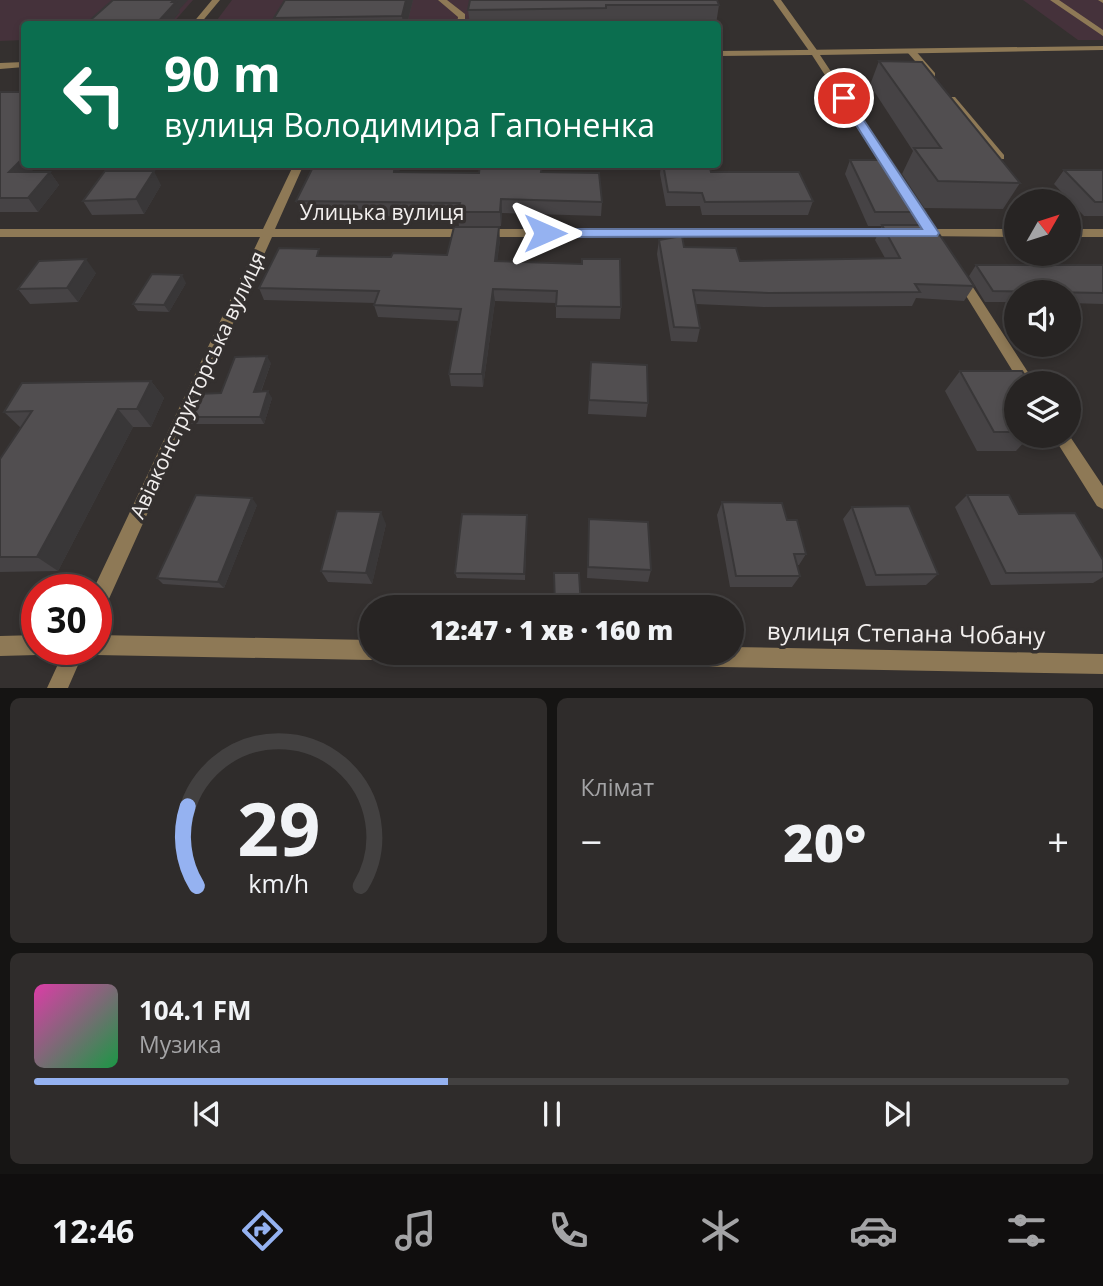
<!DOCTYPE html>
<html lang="uk">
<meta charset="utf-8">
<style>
:root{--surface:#272423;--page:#2f2c2b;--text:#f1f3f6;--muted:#a4a4a6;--line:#434141;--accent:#95b2f1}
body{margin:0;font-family:"Open Sans",sans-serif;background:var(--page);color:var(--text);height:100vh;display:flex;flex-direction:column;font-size:26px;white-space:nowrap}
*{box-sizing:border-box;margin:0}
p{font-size:23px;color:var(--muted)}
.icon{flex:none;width:38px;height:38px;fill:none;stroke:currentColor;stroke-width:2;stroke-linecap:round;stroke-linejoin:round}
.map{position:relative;height:688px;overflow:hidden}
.sheet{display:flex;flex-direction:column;gap:10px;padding:10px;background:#151413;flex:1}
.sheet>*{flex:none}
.banner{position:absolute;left:21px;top:21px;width:700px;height:147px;border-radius:7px;box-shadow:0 4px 10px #0003,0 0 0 2px var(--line);background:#0b6e4f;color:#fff;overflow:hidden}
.needle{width:46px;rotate:51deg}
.tools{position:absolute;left:1004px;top:189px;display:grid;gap:14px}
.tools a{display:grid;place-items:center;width:77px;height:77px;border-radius:50%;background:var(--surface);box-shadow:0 4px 10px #0003,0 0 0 2px var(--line);font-size:35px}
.speed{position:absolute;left:21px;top:574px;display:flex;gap:14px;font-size:35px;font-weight:700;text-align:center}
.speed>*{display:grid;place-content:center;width:91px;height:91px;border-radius:50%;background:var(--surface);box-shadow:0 4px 10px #0003,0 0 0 2px var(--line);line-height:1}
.speed .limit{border:10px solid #d22;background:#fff;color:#111}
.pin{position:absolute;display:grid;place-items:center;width:60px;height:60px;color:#fff;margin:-30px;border:4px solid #fff;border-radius:50%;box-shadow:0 2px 7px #0007}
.me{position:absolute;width:77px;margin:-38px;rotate:90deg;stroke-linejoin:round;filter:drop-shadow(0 0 5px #0008)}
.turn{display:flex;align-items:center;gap:24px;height:147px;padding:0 28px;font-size:32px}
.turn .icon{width:91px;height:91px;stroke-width:2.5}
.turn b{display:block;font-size:49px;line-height:60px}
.big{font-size:52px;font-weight:800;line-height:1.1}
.sheet .card{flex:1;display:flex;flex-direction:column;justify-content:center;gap:10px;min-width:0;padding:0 24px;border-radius:10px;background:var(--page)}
.sheet .dial{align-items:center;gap:0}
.dial svg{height:182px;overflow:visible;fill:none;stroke:var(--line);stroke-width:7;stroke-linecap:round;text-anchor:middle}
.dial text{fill:var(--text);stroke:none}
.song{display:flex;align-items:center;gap:21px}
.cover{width:84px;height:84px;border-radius:10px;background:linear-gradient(135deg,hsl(320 70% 55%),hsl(140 70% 35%))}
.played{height:7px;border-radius:4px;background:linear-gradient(90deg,var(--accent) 40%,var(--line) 40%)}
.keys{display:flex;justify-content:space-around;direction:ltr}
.heat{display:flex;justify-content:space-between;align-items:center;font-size:38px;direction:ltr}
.sheet .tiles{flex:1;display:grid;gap:10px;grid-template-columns:1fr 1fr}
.card:last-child{grid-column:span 2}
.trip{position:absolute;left:359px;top:595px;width:385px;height:70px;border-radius:35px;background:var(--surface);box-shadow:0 4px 10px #0003,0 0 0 2px var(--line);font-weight:800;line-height:70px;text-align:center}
.dock{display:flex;height:112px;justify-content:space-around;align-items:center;background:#100e0e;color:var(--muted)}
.dock .icon{width:49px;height:49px}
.dock .active{color:var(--accent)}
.dock b{font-size:32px;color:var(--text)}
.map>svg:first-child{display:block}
</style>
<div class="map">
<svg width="1103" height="688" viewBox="0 0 1103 688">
<rect width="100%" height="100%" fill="#34302f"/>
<path fill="#45323b" d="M0,0H193L172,24H24V40L0,41Z
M232,0H474L472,24H214Z
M1023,0H1103V40H1078Z"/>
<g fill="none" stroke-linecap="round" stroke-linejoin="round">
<path fill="#8e7956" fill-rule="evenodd" d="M438,0H447L465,14V24H457L458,17Z
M773,0H781L819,53L818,55H812Z
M1050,0H1059L1103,30V36Z
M1098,0H1103V3Z
M908,49H914L935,73V77H929L908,53Z
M949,97H955L1004,155V159H996L949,101Z"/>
<path fill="#8e7956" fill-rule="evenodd" d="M212,0H220L200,24H192Z
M1103,46V50L820,55L900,176L895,179L890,176L812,55L718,56V51Z
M24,62V67L0,69V63Z
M294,164H304L275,229H898L904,233L898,237H272L103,612L96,614V590H93L260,237H0V229H263Z
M922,229H1017V237L918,236L916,233Z
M1069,229H1103V237H1069Z
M961,274L965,275L1035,383H1020L955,278Z
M1069,435L1103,486V509L1097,506L1053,436Z
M37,635V649H45L44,652L37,655L0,656V636Z
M96,635L371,640V653H380L378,657L371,660L96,655L88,649H96Z
M732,647L1103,654V674L498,663L491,660L488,653H732Z
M65,649H85L68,688H47Z"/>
</g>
<path fill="#464345" d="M285,0H413L407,24H276L274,18Z
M470,0L719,5L716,24H470L468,10Z
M879,61L1020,183L1003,209L924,208L902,174L913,151L870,85Z
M0,92L32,172H50L59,185L38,212H0Z
M850,160L926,212L919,225L974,286L964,301L916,298L912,306L764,307L696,304L700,328L697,342L671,341L657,254L659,240L740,261L885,258L875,240L882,226H868L845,174Z
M480,164H507V167L542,172L602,202L601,216L502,213L501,226H459L458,217L301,215L296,201L400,172L479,173Z
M661,164H709L711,172L813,201L808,215H702L700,206H666L660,174Z
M1064,170H1103V216H1084L1054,184Z
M161,185L144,214L92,215L83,201Z
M500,240L497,261L621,307L620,319L556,318V303L495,301L483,387L451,386L449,374L459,321L378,317L374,305L375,303L264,300L259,288L322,256L391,257L447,255Z
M976,265H1103V304L1069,303V292H1017V302H985L969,276Z
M96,273L78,302L30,304L18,289Z
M186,283L169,312L138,311L133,304Z
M591,362L648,403L646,417L588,414Z
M271,363L261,392L272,398L264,424H190L185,417L221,393Z
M960,371L1017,383V436H1038L1034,439H1027L1016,451H977L945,391Z
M151,381L164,398L151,427H133L58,571L0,572V459L21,428L4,412Z
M967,495L1019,514L1103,560V577L1093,583L991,585L955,507Z
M722,502L787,520L806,554L799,565H797L800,576L792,587H730L717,515Z
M257,505L224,588L163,584L157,578Z
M852,507L938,574L926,585L866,586L843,519Z
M527,515L525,580L457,578L455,573Z
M589,519L651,570L648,582L587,578Z
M386,524L372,584L328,582L321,571Z"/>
<path fill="#393738" d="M174,0H188L179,10L180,12L170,24H156Z
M406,0H413L407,24H403L402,16Z
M24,157V164H39L19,185L9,172Z
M395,164H401L397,186L394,172Z
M154,171L161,185L144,214L136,199Z
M50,172L59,185L38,212L28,198Z
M501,199L502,213L501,226L500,212Z
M499,227L500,240L496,273L495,261Z
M86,259L96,273L78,302L67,288Z
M182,275L186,283L169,312L164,305Z
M493,289L495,301L483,387L482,374Z
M267,356L271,363L258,399L254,392Z
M151,381L164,398L151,427L137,409Z
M268,391L272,398L264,424L260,417Z
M118,409L133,427L58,571L37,557Z
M252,498L257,505L224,588L218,582Z
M381,512L386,524L372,584L366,573Z"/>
<path fill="#514e50" stroke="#393738" stroke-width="2" d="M113,0H174L172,2H176L156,24H86Z
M285,0H406L402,16L274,18Z
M470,0H717L719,5H606V8L468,10Z
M879,61L922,62L1020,183L938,181L914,148H941Z
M0,92H24V157L9,172H50L28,198H0Z
M850,160H891L926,212H875Z
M349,164H395L394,172L479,173L480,164H506V167H542L541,172L599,173L602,202L501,199L500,212H457L460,203L296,201L312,169H348Z
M663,164H709L711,172H799L813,201L705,202L702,193L668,192Z
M1064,170H1103V202H1095Z
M105,171H154L136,199L83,201Z
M882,225H933L974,286L915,284L920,292L769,293L693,290L700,328L674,327L659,240L682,236L684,247L736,248L740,261L900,258Z
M454,227H499L495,261L582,264V259H620L621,307L556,306L557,291L493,289L482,374H449L461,309L374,305L379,291L259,288L279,248L319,249L317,256L391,257L393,253L447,255Z
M86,259L67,288L18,289L39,261Z
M976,265H1103V293L993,291Z
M152,274L182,275L164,305L133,304Z
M267,356L254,392L268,391L260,417H185L196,394L221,393L235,357Z
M591,362L647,365L648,403L589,400Z
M960,371H1022L1030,383H1017V432H994Z
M151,381L137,409H118L37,557H0V459L32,411L4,412L22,383Z
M196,495L252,498L218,582L157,578Z
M967,495H1009L1019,514L1075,513L1103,560V572L1006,573Z
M722,502L782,503L787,520H797L806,554H794L800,576H736Z
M909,506L938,574L876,575L852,507Z
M337,511L381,512L366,573L321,571Z
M462,514L527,515L524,574L455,573Z
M589,519L648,522L651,570L588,567Z
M554,573H579L581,607H555Z"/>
<path fill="#95b2f1" stroke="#61749d" stroke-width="2" d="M840,95L849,98L939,233L937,236L545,237L538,233L545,229H922L839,98Z"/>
<g text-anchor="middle" stroke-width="7" stroke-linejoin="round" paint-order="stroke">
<g font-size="21" fill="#f2efee" stroke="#34302f">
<text x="382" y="220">Улицька вулиця</text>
<text transform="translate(198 385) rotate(-65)" y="7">Авіаконструкторська вулиця</text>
</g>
<g font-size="24" fill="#f2efee" stroke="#34302f">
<text transform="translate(906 634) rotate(1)" y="8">вулиця Степана Чобану</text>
</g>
</g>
</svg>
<div class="tools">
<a><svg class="needle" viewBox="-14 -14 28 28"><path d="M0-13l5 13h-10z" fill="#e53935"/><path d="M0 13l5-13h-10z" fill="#a4a4a6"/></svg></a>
<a><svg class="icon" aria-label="sound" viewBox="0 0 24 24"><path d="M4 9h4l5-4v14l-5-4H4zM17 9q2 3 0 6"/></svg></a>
<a><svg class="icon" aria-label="layers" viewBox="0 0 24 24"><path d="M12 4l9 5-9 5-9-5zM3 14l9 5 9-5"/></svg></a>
</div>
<div class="speed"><div class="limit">30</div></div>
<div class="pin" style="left:844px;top:98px;background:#d93025"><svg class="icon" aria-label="arrive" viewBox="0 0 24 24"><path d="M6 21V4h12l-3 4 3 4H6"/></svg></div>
<svg class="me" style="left:545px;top:233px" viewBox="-20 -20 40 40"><path d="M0-17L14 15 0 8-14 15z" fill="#95b2f1" stroke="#fff" stroke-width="4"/></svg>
<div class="trip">12:47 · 1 хв · 160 m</div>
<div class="banner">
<div class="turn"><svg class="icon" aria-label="left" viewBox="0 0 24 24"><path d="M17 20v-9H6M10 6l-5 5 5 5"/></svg><div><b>90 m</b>вулиця Володимира Гапоненка</div></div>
</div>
</div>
<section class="sheet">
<div class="tiles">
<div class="card dial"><svg viewBox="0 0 100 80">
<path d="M14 69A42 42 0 1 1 86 69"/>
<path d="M14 69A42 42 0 0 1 10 34" stroke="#95b2f1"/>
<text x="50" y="56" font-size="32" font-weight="700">29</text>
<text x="50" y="72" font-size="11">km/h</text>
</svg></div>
<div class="card"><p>Клімат</p>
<div class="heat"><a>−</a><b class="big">20°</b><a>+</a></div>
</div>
<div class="card">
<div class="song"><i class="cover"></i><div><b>104.1 FM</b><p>Музика</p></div></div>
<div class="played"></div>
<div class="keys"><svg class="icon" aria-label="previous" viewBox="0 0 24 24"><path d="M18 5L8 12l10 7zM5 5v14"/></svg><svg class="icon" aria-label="pause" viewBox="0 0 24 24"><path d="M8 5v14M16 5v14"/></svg><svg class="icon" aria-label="next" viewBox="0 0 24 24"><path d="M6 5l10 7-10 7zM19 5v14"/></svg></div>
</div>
</div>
</section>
<nav class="dock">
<b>12:46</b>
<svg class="icon active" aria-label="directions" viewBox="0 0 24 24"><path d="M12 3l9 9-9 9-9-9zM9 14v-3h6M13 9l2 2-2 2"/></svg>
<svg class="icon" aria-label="music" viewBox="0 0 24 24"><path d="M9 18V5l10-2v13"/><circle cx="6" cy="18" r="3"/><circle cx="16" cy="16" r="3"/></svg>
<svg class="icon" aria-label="phone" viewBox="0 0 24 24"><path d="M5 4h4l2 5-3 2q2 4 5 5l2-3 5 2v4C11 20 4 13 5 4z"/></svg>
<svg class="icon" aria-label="climate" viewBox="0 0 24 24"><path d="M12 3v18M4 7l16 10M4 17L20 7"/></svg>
<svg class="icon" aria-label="car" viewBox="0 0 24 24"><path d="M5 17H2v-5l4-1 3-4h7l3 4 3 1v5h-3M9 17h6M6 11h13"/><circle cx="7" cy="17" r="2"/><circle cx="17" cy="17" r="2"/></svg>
<svg class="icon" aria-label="filters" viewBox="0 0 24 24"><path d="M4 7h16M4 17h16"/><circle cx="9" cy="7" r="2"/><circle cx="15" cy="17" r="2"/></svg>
</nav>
